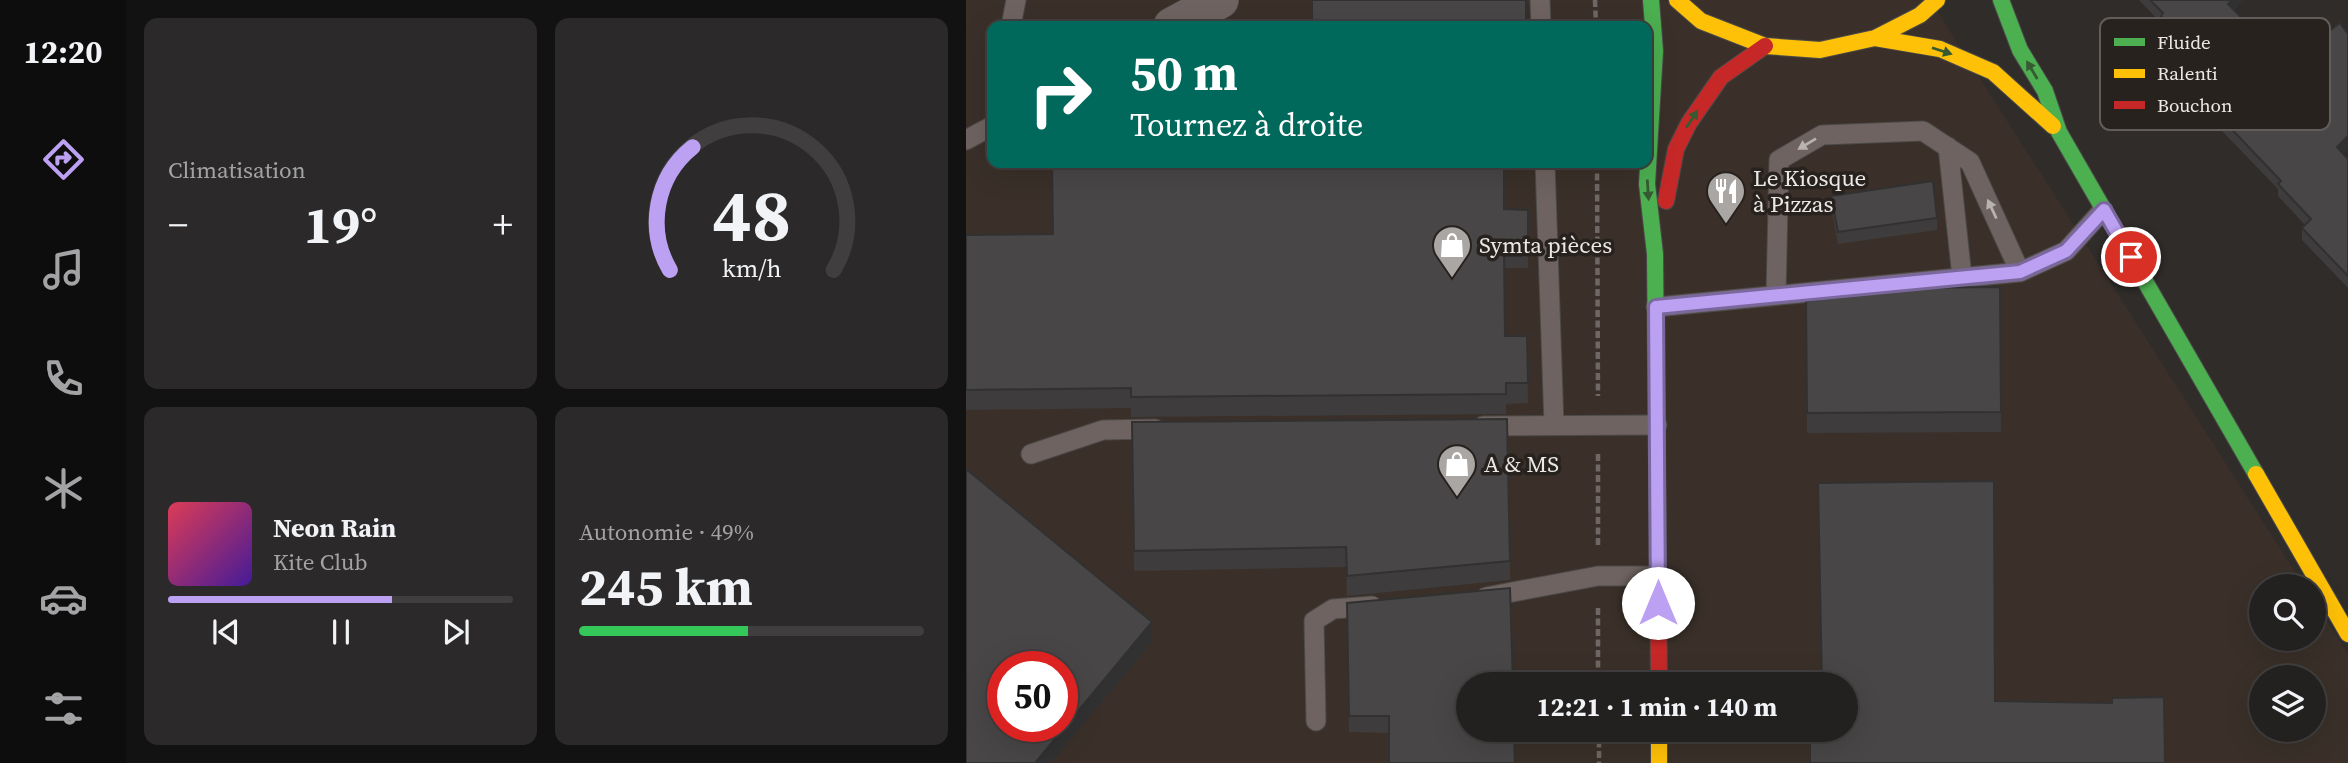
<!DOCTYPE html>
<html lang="fr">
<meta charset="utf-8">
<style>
:root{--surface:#232120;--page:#2b2929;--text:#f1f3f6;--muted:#a3a3a5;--line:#403e3e;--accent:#bca0f2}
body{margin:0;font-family:"Source Serif 4",serif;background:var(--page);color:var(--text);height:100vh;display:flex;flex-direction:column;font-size:26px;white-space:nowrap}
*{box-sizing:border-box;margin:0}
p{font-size:23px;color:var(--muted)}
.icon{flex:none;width:38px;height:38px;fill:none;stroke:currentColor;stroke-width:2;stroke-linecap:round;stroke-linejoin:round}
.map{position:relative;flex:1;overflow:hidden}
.drawer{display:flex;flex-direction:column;gap:18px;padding:18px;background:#131212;width:840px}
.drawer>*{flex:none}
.hud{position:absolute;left:21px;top:21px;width:665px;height:147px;border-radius:14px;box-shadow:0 7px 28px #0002,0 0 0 2px var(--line);background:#00695c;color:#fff;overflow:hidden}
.fabs{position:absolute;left:1283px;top:574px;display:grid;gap:14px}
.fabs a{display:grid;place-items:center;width:77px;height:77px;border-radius:50%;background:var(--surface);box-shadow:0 7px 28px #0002,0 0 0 2px var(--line);font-size:35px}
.speed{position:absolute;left:21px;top:651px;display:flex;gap:14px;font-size:35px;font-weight:700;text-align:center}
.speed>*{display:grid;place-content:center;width:91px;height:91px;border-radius:50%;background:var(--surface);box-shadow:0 7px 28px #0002,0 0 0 2px var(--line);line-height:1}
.speed .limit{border:10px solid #d22;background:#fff;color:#111}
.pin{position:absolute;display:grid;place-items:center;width:60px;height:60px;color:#fff;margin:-30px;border:4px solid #fff;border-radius:50%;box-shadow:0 2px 7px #0007}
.me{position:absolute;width:77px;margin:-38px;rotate:0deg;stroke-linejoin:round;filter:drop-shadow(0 0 5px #0008)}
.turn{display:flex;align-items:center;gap:24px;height:147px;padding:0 28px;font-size:32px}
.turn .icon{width:91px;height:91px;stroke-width:2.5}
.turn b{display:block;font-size:49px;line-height:60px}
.big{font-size:52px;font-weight:700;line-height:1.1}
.drawer .tile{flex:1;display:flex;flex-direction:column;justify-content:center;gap:10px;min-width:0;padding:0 24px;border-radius:14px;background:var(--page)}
.drawer .dial{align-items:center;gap:0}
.dial svg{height:182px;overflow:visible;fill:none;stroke:var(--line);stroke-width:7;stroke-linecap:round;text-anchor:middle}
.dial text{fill:var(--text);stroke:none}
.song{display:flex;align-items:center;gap:21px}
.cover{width:84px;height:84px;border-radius:10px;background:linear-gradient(135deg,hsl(350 70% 55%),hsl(260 70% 35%))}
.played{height:7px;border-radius:4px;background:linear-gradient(90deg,var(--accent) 65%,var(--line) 65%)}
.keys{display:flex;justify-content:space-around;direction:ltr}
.heat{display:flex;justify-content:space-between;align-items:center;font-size:38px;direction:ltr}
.charge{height:10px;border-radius:5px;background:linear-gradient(90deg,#34c759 49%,var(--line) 0)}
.drawer .tiles{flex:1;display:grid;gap:18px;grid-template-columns:repeat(2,1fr)}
.trip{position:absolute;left:490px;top:672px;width:402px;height:70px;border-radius:35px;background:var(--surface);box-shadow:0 7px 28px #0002,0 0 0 2px var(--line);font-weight:700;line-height:70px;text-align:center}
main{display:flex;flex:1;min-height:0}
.tab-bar{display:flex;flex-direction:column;width:126px;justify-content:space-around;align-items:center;background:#0e0d0d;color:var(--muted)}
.tab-bar .icon{width:49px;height:49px}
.tab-bar .current{color:var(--accent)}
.tab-bar b{font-size:32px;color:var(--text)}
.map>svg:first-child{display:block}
</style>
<main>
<nav class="tab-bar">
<b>12:20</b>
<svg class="icon current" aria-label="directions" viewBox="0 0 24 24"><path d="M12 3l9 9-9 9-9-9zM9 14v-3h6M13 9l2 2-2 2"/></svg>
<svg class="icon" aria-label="music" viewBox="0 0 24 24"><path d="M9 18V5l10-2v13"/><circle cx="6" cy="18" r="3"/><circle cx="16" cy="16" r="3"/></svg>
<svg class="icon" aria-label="phone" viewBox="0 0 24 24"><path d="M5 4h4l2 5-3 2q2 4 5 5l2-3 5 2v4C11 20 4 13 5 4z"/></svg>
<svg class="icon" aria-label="climate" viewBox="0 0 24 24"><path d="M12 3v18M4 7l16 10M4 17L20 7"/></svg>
<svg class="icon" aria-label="car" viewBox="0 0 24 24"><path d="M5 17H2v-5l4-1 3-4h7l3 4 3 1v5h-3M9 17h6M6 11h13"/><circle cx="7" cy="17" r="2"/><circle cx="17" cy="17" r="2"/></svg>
<svg class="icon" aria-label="filters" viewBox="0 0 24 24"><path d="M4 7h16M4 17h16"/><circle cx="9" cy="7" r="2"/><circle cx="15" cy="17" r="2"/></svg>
</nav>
<section class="drawer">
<div class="tiles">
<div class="tile"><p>Climatisation</p>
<div class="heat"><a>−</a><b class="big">19°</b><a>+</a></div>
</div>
<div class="tile dial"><svg viewBox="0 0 100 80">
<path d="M14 69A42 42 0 1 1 86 69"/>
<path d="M14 69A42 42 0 0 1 24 15" stroke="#bca0f2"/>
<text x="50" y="56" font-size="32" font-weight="700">48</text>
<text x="50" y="72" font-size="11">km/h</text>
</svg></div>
<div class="tile">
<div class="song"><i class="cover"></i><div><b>Neon Rain</b><p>Kite Club</p></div></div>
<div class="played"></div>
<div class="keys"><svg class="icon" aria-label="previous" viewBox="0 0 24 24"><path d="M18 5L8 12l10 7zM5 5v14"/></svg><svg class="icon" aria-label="pause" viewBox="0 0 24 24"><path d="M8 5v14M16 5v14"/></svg><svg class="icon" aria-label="next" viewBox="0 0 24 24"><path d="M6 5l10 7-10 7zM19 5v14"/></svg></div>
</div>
<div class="tile"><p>Autonomie · 49%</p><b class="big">245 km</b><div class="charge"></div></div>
</div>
</section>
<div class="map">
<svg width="1382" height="763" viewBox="0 0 1382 763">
<rect width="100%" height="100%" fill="#2f2c2a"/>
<path fill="#3a3029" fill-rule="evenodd" d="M0,0H964L1338,586H1295V639H1348V600L1382,654V763H0ZM26,26H681V163H26ZM37,667H96V726H37ZM1295,677H1348V730H1295ZM502,684H880V730H502Z"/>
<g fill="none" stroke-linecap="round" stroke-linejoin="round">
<defs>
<path id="lane" d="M574,0L575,26
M45,26L50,0
M0,140L26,126
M982,147L996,277
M579,163L588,425
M810,295L813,160L856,135L957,131L1004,162L1054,272
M690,307L1054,272L1100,251L1137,210
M517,426L691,425
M65,454L137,430L189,429
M520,597L632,576H692
M350,721L348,621L367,609L406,606"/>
<path id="street" d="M206,26L254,0"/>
<path id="fast" d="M685,0L689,51L681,184L689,254L690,365
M1035,0L1054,50L1079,91L1093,132L1290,474"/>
<path id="slow" d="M711,0L735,21L799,46L854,50L909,38L954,15L971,0
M909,38L974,49L1027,72L1087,126
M1290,474L1382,634
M693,730V763"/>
<path id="jam" d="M700,201L710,149L723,123L755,77L799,46
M690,365L693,684"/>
</defs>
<use href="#lane" stroke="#4c4a49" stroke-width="21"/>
<use href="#street" stroke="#4c4a49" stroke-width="38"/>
<use href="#fast" stroke="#4c4a49" stroke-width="18"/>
<use href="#slow" stroke="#4c4a49" stroke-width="18"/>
<use href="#jam" stroke="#4c4a49" stroke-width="18"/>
<path stroke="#6f6763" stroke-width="4.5" stroke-dasharray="7 3.5" stroke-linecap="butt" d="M629,0L630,26
M631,163L632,396
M632,454V547
M632,608V684
M633,730V763"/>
<use href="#lane" stroke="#6e6360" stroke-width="19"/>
<use href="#street" stroke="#6e6360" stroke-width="37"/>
<use href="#fast" stroke="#4caf50" stroke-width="16"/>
<use href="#slow" stroke="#ffc107" stroke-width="16"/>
<use href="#jam" stroke="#c62828" stroke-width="16"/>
</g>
<path fill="#3e3c3d" d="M1173,0H1279L1268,10L1382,148L1377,153L1382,159V288L1336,240V228L1339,225L1312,196V189L1256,131V119L1270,106L1248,85V81L1195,28V23Z
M865,196L971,218V230L872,244L865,208Z
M538,209L562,210V268H539V336H561L562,403L540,404V414L165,417V408L0,410V235L86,234Z
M1034,287L1035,432L841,433L840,301Z
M166,422L544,561V580L381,596L380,567L168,571Z
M381,603L549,763L423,733L383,732Z"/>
<path fill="#323132" d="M1266,0H1279L1262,16V4Z
M1382,136V148L1371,159V147Z
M186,622V642L85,763H69Z"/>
<path fill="#484647" stroke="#323132" stroke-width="2" fill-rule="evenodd" d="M346,0H560V26H346Z
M1184,0H1266L1262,4L1320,63L1374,23L1382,34V136L1371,147L1382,159V276L1336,228L1345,219L1312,184L1315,181L1256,119L1276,100L1248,73L1250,71L1195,16L1197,13Z
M86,163H538V209L562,210V248H538L539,336H561L562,383H540V394L165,397V388L0,390V235L87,234Z
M967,181L971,218L872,232L865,196Z
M1034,287L1035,412L841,413L840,301L930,288Z
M541,419L544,561L381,576L380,547L168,551L166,422Z
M0,469L186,622L69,763H0ZM37,667H96V726H37Z
M1028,481L1029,701L1146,703V698L1198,697L1199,763H844V730H880V684H856L852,483Z
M544,588L547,684H502V730H548L549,763H423V716H383L381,603Z"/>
<defs><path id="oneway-solid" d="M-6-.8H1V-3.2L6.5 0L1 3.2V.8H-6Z" transform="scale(1.75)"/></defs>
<g fill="#365a32">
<use href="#oneway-solid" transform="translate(976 51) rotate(18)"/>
<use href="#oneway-solid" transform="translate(1066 70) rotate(-121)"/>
<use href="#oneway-solid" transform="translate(726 119) rotate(-57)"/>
<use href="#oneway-solid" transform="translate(682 190) rotate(86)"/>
</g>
<g fill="#b9b3b0">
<use href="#oneway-solid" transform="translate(841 144) rotate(149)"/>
<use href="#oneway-solid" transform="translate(1026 209) rotate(-115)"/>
</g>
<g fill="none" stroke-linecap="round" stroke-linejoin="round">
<defs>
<path id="route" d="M692,603L690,307L1054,272L1100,251L1138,210L1165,257"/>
</defs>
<use href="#route" stroke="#7a689d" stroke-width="18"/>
<use href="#route" stroke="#bca0f2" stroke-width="12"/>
</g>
<defs>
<symbol id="restaurant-pin" viewBox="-11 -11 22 30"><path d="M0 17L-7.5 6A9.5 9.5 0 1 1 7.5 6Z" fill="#a9a6a4" stroke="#27221e"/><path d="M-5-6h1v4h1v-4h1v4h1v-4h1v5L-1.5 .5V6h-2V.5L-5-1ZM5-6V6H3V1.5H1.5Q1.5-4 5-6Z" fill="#fff"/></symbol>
<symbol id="shop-pin" viewBox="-11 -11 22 30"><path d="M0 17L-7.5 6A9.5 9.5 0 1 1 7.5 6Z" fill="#a9a6a4" stroke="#27221e"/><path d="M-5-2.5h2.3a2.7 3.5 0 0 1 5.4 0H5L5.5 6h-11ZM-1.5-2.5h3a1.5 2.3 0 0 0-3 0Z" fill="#fff"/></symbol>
</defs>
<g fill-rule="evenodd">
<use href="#restaurant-pin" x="738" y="169" width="44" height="60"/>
<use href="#shop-pin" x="464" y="223" width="44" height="60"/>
<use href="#shop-pin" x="469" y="442" width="44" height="60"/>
</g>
<g text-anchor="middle" stroke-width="7" stroke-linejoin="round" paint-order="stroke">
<g font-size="23" fill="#ebe8e5" stroke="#27221e" text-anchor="start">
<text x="787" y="186">Le Kiosque<tspan x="787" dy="26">à Pizzas</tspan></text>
<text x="513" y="253">Symta pièces</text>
<text x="518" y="472">A &amp; MS</text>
</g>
</g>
<rect x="1134" y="18" width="230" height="112" rx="10" fill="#27221e" stroke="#625d5a" stroke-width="2"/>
<rect x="1148" y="38" width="31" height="8" fill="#4caf50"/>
<rect x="1148" y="69" width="31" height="9" fill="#ffc107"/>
<rect x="1148" y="101" width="31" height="8" fill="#c62828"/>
<g font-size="19" fill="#ebe8e5">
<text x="1191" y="49">Fluide</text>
<text x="1191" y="80">Ralenti</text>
<text x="1191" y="112">Bouchon</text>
</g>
</svg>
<div class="fabs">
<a><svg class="icon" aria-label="search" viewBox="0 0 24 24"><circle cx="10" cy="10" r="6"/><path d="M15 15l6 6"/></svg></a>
<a><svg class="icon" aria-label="layers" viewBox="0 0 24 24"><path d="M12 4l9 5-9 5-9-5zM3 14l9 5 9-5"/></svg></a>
</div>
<div class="speed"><div class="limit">50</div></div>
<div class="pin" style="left:1165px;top:257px;background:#d93025"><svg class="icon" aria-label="arrive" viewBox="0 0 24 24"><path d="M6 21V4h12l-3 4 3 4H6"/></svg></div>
<svg class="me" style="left:692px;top:603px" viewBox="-20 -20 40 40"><circle r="19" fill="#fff"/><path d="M0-13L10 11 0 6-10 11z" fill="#bca0f2"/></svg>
<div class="trip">12:21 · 1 min · 140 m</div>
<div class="hud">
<div class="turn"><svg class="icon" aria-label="right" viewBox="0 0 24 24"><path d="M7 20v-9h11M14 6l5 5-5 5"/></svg><div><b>50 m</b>Tournez à droite</div></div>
</div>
</div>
</main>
